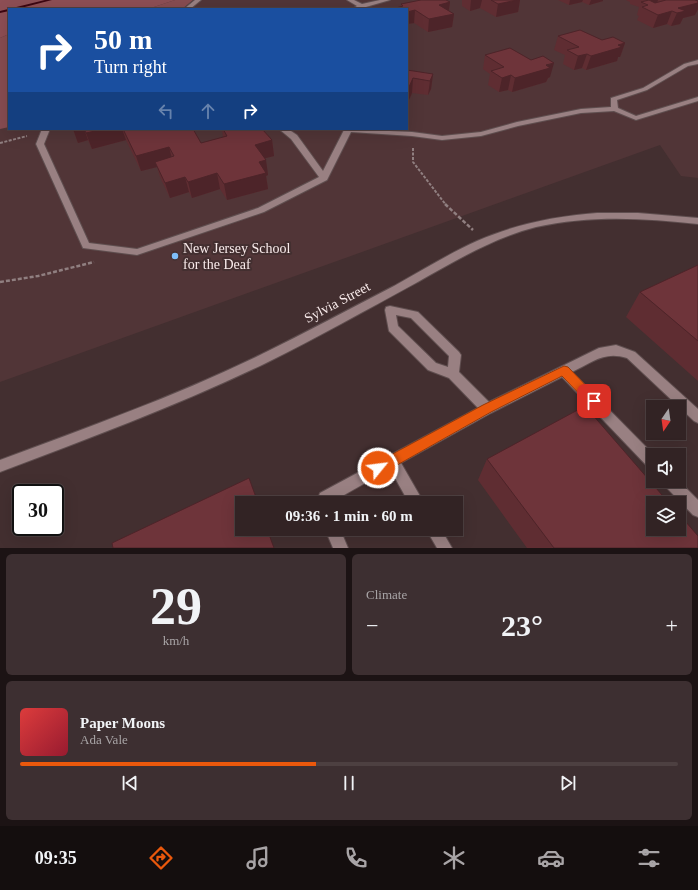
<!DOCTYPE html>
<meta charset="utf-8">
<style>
:root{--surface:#322324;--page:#3d2f31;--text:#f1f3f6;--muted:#a8a4a6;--line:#4d4041;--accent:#ea580c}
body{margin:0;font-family:Georgia,serif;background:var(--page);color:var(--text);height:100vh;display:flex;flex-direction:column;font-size:15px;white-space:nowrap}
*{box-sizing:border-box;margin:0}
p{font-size:13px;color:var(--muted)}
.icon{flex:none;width:22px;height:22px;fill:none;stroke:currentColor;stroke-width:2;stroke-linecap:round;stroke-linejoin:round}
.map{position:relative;height:548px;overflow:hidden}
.side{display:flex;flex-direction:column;gap:6px;padding:6px;background:#1c1314;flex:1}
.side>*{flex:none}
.guide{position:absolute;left:8px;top:8px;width:400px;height:122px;border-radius:0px;box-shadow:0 4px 16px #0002,0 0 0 1px var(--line);background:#1a4fa0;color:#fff;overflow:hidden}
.needle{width:26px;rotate:193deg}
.fabs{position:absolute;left:646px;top:400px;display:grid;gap:8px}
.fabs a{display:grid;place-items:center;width:40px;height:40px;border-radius:0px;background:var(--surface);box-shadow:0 4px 16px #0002,0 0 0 1px var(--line);font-size:20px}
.speed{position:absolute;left:12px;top:484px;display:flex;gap:8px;font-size:20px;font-weight:700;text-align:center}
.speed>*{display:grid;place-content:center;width:52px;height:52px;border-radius:50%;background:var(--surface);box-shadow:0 4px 16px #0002,0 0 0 1px var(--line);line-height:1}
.speed .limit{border:2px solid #111;border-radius:6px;background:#fff;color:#111}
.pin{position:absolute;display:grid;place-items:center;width:34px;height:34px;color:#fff;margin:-17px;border-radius:8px;box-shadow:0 2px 6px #0006}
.me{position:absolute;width:44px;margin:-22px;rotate:61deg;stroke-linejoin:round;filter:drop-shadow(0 0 3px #0008)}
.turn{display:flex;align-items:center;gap:14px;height:84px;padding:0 20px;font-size:18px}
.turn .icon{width:52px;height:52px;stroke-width:2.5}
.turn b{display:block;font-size:28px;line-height:34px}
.lanes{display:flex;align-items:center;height:38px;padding:0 20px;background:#0003;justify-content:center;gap:20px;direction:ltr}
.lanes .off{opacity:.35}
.big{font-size:30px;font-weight:600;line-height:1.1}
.side .tile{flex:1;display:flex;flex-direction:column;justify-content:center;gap:6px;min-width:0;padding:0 14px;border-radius:6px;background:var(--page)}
.side .dial{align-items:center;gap:0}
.dial b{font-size:52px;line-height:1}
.song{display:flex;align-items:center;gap:12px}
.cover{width:48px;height:48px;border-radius:6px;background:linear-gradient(135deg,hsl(0 70% 55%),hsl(350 70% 35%))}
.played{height:4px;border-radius:2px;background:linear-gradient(90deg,var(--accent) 45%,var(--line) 45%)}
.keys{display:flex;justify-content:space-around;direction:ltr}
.heat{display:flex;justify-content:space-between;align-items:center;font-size:22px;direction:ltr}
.side .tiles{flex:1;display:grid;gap:6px;grid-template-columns:1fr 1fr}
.tile:last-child{grid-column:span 2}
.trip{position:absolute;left:235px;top:496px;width:228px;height:40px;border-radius:0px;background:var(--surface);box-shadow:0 4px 16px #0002,0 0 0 1px var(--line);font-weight:600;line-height:40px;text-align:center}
.tab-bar{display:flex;height:64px;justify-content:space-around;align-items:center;background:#140e0e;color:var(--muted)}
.tab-bar .icon{width:28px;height:28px}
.tab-bar .on{color:var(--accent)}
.tab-bar b{font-size:18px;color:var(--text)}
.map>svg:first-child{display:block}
</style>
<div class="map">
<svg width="698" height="548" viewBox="0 0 698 548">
<rect width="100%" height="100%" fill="#432f30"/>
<path fill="#513537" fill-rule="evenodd" d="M0,0H698V178L681,176L660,145L0,382ZM9,9H407V129H9Z"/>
<path fill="#874c51" d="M175,0H193L182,9H148Z
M9,34V127L0,129V38Z"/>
<path fill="#8d4e54" d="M0,0H175L148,9H9V34L0,38Z"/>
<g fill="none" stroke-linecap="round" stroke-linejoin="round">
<path fill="#3d0611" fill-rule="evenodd" d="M45,0H52L17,9H9V11L0,13V11Z"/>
<defs>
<path id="lane" d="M195,0H201L190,9H184Z
M347,0H354L362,4L380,0H390L359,9H352L357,6Z
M698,60V64L688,66L647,90L617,100L618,108L636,116L698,97V101L636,120L614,111L581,113L518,126L481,136L442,140L412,136L351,132L327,180L264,212L137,255L83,248L36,144L42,129H50L44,144L89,243L137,249L258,208L319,177L291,139L279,129H288L297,135L323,171L344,130L343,129L412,132L442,136L481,132L517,122L581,109L611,107V98L643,88L684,64Z"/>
<path id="street" d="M597,213H638L698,218V224C644,218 589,215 536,227C493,238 455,261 416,283C366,310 317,338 266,363C179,405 90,438 0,472V460C88,427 176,396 260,355C305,333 349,309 394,286C421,271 448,254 477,241C516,224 556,216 597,213Z
M390,306L418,312L459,352L461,355L459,372L489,402L599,348L616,345L635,352L698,409V423L694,421L627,358C604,351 593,362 572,372L654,455H653V469L648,467L562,377L491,413L401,463L424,503H409L390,469L330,503H316L320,493L478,408L449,378L428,370L389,331L385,310L386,307ZM396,315L411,318L449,356L448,367L436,363L398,326Z
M663,481H679L698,500V517L693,515L665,486Z
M325,529H340L348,548H333Z
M426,529H441L452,548H437Z"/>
</defs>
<use href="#lane" stroke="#5f4e4f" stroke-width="2"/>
<use href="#street" stroke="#5f4e4f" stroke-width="2"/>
<path stroke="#907f80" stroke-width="2" stroke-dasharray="3 1.5" stroke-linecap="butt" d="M0,143L27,136
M413,148V162L446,205"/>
<path stroke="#907f80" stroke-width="2.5" stroke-dasharray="4 2" stroke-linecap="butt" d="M445,204L473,230
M0,282L38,276L94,262"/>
<use href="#lane" fill="#998082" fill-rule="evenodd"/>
<use href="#street" fill="#998082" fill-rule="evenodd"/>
</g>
<path fill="#5f2d32" d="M462,0H520L518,12L496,17L480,8L470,11L462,6Z
M558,0H603V1L589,5L582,2L569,5Z
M626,0H695L698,1V9L695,15L683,18L680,24L671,26L667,24L653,28L637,20L639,16L637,15L639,7L630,4V2Z
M450,2L449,11L454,14L452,27L428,32L414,23L407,24V9H395L396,8L401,6V4Z
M558,36L602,40L625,43L620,57H618L617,61L586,70L582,68L574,70L563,64L565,55L554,50Z
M485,55L550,77L548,78L546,82L512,92L508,90L499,92L488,85L490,74L483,69Z
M407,65L409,66L408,70L433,74L431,89L428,95L412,93L408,102L407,101Z
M73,129H193L201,143L223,137L222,129H262L272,140L274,156L265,158L268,175L266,176L268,189L227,200L220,189L192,198L189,192L170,198L160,177L157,167L141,171L126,140L92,149L88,140L78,143Z
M698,265V381L626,317L640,292Z
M487,459L698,548H527L478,480Z"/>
<path fill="#4d2429" d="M471,0H482L480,8L470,11Z
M517,0H520L518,12L496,17L498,4Z
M570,0H583L582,2L569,5Z
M591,0H603V1L589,5Z
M651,0H658L655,8L647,10Z
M450,2L448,15L454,14L452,27L428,32L429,19L439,5Z
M698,3V9L695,15L683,18L680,24L671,26L677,13L678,8Z
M415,10L414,23L407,24V12Z
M672,11L667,24L653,28L658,15Z
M625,43L620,57H618L617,61L586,70L591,56Z
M587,54L582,68L574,70L578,56Z
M554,63L550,77L548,78L546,82L512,92L515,78Z
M433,74L431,89L428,95L430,81Z
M511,75L508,90L499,92L502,78Z
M413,78L412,93L408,102L409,87Z
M73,129H84L88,140L78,143Z
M104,129H122L126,140L92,149L86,133Z
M272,140L274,156L258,160L255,145Z
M169,147L173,163L155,162L157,167L141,171L136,156Z
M266,160L268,175L266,176L268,189L227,200L224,184L259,162Z
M217,173L220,189L192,198L188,182Z
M185,177L189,192L170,198L165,183Z"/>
<path fill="#6e343a" stroke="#4d2429" d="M421,0H446L450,2L439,5L454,14L429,19L415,10L407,12V9H398L396,8L403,6L401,4Z
M491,0H517L498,4Z
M649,0L655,3L666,0H695L698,1V3L678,8L686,11L677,13L672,11L658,15L642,7L648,5L641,2Z
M580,30L602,40L613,37L625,43L618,45L622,47L591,56L587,54L578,56L567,50L579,47L558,36Z
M510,48L531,60L543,56L554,63L546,65L550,68L515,78L511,75L502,78L491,71L504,67L485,55Z
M407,70L433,74L430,81L413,78L409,87H407Z
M84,129H104L86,133Z
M123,129H193L201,143L227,136L223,129H262L272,140L255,145L266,160L259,162L266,173L224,184L217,173L188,182L185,177L165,183L155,162L174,156L169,147L136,156Z
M698,265V341L640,292Z
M585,406L669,503H653V529H679V514L698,536V548H554L487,459Z
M249,478L258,503H242V529H267L274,548H113L112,543Z"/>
<path fill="#ea580c" stroke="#983908" d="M564,366L568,367L598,398L599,401L598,405L594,406L590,405L562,376L491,412L383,473L378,474L374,473L372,468L374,464L483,405Z"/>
<circle fill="#7ebdf9" stroke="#432f30" stroke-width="1.5" cx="175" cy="256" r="4"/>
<g text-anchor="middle" stroke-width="4" stroke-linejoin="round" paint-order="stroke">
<g font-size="14" fill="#f9ebeb" stroke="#432f30" text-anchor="start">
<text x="183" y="253">New Jersey School<tspan x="183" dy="16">for the Deaf</tspan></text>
</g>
<g font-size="14" fill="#f9ebeb" stroke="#432f30">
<text transform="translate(337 302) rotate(-28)" y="5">Sylvia Street</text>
</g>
</g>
</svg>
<div class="fabs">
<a><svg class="needle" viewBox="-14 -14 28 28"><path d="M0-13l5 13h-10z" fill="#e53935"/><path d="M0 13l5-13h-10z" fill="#a8a4a6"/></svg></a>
<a><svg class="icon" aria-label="sound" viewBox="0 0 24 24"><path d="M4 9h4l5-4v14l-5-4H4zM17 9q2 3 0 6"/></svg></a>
<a><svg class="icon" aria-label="layers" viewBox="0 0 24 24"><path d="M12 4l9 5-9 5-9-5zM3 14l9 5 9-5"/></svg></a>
</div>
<div class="speed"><div class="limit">30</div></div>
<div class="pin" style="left:594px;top:401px;background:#d93025"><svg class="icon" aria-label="arrive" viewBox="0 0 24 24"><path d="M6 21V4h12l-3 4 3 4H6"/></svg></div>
<svg class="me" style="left:378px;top:468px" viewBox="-20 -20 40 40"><circle r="17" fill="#ea580c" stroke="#fff" stroke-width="3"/><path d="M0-11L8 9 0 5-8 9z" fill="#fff"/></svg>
<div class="trip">09:36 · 1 min · 60 m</div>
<div class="guide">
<div class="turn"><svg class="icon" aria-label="right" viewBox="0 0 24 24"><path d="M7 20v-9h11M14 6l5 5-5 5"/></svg><div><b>50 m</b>Turn right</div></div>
<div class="lanes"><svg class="icon off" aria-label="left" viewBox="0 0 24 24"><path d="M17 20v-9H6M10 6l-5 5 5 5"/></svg><svg class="icon off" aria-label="ahead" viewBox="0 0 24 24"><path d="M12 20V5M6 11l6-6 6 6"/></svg><svg class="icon" aria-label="right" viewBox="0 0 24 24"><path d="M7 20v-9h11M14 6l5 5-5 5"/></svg></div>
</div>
</div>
<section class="side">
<div class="tiles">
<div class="tile dial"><b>29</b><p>km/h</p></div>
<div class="tile"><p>Climate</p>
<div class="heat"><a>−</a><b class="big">23°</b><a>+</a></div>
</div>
<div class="tile">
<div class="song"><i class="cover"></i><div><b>Paper Moons</b><p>Ada Vale</p></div></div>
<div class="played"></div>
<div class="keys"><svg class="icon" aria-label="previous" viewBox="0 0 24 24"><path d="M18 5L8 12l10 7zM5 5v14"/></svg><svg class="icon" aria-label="pause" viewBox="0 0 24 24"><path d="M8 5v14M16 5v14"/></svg><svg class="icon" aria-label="next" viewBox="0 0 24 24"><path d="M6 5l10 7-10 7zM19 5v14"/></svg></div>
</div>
</div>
</section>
<nav class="tab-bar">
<b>09:35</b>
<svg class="icon on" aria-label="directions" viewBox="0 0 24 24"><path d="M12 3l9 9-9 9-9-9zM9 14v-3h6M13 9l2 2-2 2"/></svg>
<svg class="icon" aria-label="music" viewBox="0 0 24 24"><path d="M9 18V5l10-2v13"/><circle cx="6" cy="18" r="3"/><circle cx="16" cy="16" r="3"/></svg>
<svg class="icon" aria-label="phone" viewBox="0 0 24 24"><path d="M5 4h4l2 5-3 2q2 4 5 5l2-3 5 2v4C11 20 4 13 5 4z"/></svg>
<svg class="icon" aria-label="climate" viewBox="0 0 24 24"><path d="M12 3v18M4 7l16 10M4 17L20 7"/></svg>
<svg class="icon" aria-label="car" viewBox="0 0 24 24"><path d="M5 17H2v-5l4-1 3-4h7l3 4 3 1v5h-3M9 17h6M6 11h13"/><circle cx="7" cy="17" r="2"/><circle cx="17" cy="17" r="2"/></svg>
<svg class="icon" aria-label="filters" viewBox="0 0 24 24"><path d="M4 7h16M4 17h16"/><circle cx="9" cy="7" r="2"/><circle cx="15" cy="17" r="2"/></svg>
</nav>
